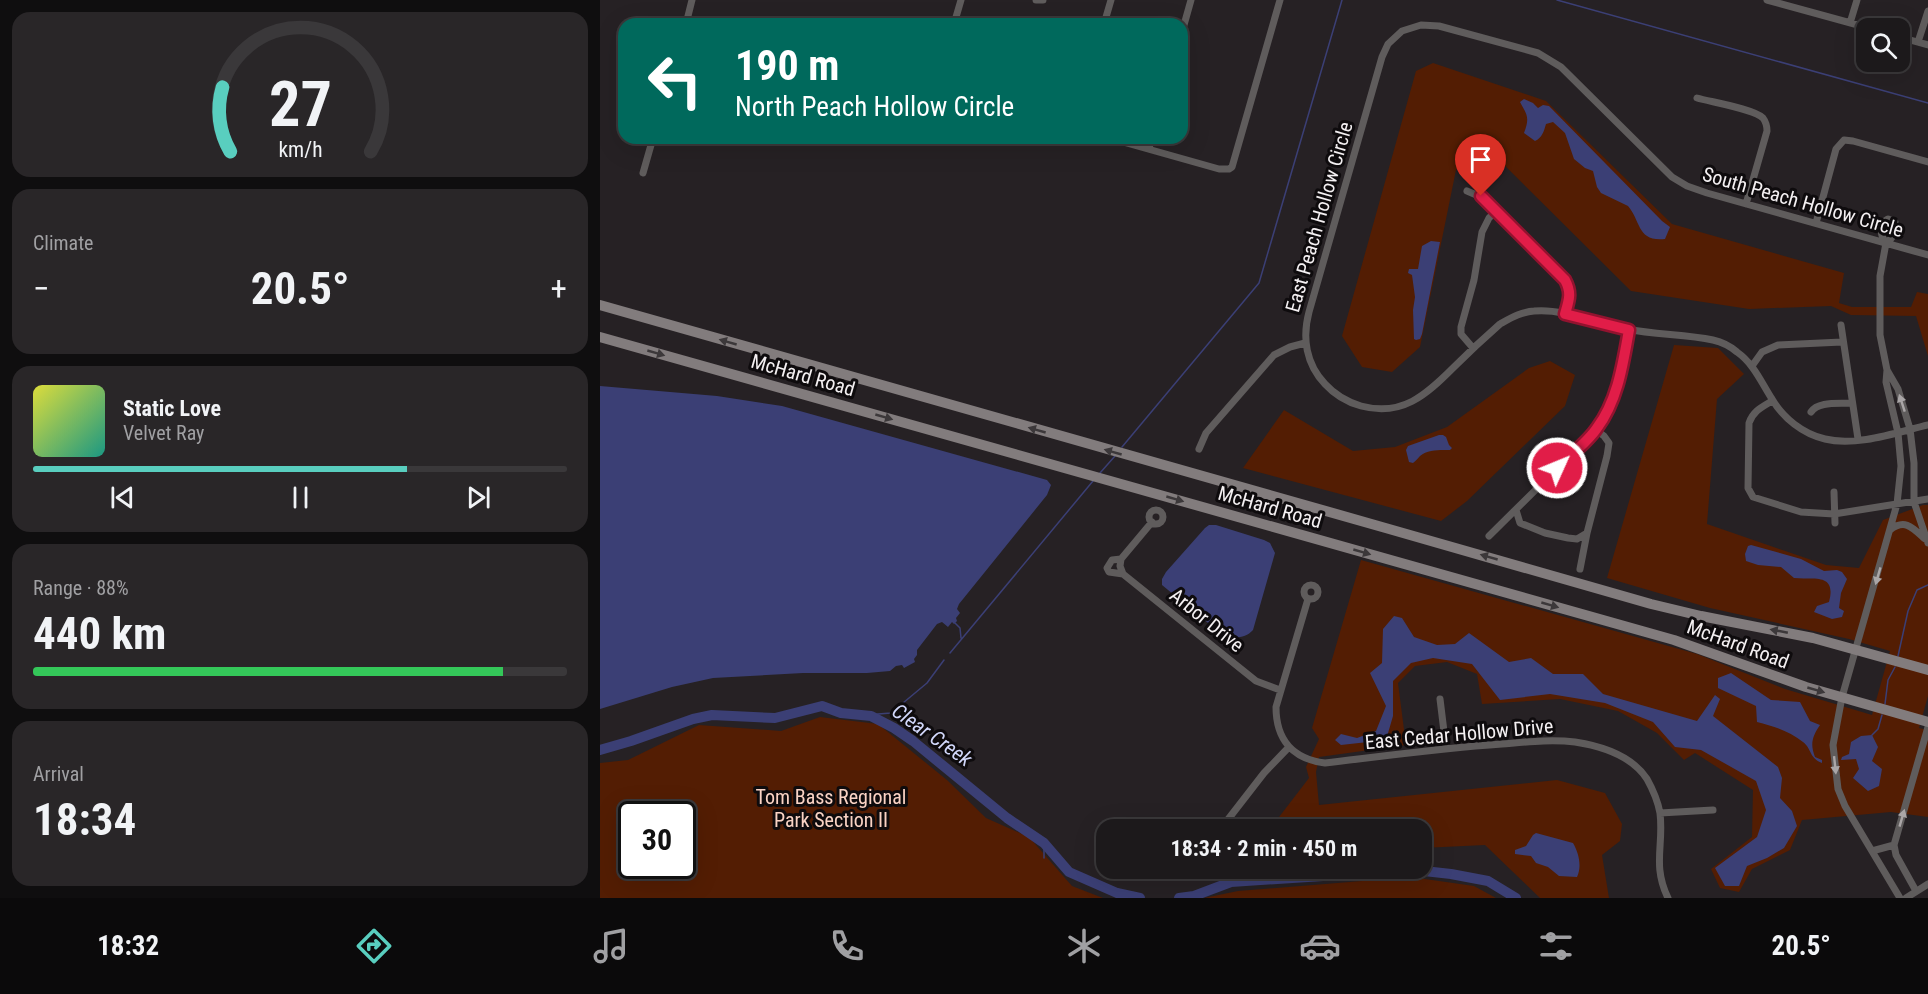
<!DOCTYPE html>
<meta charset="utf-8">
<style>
:root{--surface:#1c191b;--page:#292628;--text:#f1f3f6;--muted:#a0a0a3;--line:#3a383a;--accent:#59cebf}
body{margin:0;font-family:"Roboto Condensed",sans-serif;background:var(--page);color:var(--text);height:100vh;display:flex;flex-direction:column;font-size:22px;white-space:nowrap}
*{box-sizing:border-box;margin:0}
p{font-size:20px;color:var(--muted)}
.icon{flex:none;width:33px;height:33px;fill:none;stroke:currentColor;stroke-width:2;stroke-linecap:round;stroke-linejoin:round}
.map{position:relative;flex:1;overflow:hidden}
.side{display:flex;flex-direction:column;gap:12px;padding:12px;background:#0f0e0f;width:600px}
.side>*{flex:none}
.banner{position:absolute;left:18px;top:18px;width:570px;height:126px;border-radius:18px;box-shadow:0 6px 24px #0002,0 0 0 2px var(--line);background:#00695c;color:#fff;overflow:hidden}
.controls{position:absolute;left:1256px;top:18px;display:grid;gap:12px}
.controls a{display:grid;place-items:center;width:54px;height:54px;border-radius:12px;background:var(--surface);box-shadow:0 6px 24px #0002,0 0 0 2px var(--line);font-size:30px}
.speed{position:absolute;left:18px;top:801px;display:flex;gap:12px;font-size:30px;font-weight:700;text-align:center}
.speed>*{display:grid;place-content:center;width:78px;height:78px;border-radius:50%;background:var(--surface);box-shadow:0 6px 24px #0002,0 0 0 2px var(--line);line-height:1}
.speed .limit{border:3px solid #111;border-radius:9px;background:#fff;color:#111}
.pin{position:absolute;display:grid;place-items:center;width:51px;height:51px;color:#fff;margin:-62px -26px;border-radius:50% 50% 50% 0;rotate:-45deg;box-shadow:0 0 6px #0007}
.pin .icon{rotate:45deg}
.me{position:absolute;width:66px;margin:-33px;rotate:46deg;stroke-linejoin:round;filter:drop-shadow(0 0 4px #0008)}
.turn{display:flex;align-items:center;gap:21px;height:126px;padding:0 18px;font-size:27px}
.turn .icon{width:78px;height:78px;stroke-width:2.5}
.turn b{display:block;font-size:42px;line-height:51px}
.big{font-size:45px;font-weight:700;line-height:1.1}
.side .tile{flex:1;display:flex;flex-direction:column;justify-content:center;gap:9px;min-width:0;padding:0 21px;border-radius:18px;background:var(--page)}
.side .dial{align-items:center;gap:0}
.dial svg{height:156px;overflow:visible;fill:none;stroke:var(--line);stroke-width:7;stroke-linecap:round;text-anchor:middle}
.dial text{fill:var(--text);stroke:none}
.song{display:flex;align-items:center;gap:18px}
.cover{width:72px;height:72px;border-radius:9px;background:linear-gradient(135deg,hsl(60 70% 55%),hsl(170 70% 35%))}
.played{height:6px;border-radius:3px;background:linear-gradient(90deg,var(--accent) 70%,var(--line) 70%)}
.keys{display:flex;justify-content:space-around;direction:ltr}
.heat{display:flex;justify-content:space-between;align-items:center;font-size:33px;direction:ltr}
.charge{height:9px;border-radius:4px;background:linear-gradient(90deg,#34c759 88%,var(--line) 0)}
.trip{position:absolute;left:496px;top:819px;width:336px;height:60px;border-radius:18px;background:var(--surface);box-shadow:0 6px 24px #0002,0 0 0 2px var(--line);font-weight:700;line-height:60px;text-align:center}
.tabs{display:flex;height:96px;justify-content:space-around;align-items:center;background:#0b0a0b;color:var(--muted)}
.tabs .icon{width:42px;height:42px}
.tabs .active{color:var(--accent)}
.tabs b{font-size:27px;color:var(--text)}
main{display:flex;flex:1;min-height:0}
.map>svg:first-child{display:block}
</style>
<main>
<section class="side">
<div class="tile dial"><svg viewBox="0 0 100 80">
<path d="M14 69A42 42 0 1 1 86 69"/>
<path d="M14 69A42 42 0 0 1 10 36" stroke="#59cebf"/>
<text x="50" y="56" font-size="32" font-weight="700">27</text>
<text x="50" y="72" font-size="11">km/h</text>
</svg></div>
<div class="tile"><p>Climate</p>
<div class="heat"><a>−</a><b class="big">20.5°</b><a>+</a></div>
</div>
<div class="tile">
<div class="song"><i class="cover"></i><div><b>Static Love</b><p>Velvet Ray</p></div></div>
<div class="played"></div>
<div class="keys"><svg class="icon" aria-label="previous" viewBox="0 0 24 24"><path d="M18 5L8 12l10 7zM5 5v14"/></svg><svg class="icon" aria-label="pause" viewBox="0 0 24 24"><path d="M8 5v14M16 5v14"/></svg><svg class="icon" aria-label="next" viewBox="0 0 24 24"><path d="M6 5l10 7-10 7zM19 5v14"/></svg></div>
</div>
<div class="tile"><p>Range · 88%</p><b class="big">440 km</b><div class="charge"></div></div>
<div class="tile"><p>Arrival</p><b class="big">18:34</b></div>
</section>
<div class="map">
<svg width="1328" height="898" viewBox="0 0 1328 898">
<rect width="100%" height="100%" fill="#262124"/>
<path fill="#531d03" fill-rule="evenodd" d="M833,63L946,101L1072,224L1244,273L1239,303L1252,307H1311L1317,292L1328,294V356L1316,316L1251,315L1231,306L1149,309L1031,291L877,138L856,170L820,347L792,372L762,367L742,336L816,71Z
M1074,345L1118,348L1144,374L1117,399L1107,524L1226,565L1259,568L1283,520L1323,505H1328V696L1319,728L1328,730V817L1291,812L1202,820L1190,850L1152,869L1139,892L1120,888L1111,869L1152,837L1153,790L1095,753L1084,760L1057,733L1018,711L960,699L882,704L877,674L847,662L815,666L798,683L806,745L719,757L716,772L719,805L957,780L1005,793L1022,824L1020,841L1002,855L1009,898H940L885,845L822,848V830H669L709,778L706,767L719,739L712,728L761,560L1097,654L1185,689L1272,715L1290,651L1249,639L1110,608L1007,578Z
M950,361L975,375L965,406L867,501L841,521L643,468L684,410L753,451L795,447L847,427L929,368Z
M220,717L278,724L347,780L386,818L429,837L472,886L503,898H0V763L28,760L99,725L181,731ZM32,814H82V866H32Z
M811,877L874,886L896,898H604L638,891Z"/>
<path fill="#3b3f75" d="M924,99L933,103L938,108L943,105L949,106L1062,221L1070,227L1065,239C1037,242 1041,221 1028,206L1001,193L997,187L993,171L985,168L974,159L965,133L953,122L946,124C944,131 942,138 935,141L924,133C930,117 927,115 920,102Z
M831,241L840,242L822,334L820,339L816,340L814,339L813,310L815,297L812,275L808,273L809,269H818L822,246Z
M0,386L117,396L182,406L447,480L451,485L447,495L359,604L357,609L360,613L356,618L357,621L354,624L352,622L348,627L342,622L337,624L317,650V655L314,659L315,662L304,668L302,665L296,666L290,671L267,673H203L113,678L72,687L0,709Z
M839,435H843L846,437L849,445L852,448L850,450C841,450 828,449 820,456C818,458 816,461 813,463L809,462L806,450L808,446Z
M609,525H616L664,540L670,543L675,553L653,630C646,638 635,639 624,636L562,585V579L566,572L605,528Z
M1151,545L1201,559L1224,571L1237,570L1242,572L1247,579L1241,593L1239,608L1244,611L1242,617L1232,619L1214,612L1217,606L1229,602C1237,572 1213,580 1194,578L1181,567L1158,565L1146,561L1145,554L1148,546Z
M794,616L802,618L814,637L837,645L855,644L869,633L909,662L931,658L953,674H983L1003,694L1097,721L1115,695L1120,699L1113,716L1178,767L1182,778L1180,798L1192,811L1197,826L1184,848L1167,858L1147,866L1139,886H1125L1115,868L1157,837L1166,810L1156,781L1101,750L1075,747L1053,722L1005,703L950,694L900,700L872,664L833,658L811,663L793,681V716L786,740L741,745L735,740L741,734L757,738L776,731L786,706L770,673L782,663L783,629Z
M1131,673L1171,700L1200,702L1210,721L1220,725C1212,737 1210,744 1215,757L1222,760V763C1209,758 1212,749 1203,742C1189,731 1173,726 1157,722L1156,706L1118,688V678Z
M1272,735L1278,747L1272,761L1282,769L1279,786L1268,791L1253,778L1259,769L1256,759L1241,760L1242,757L1249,754L1251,742L1261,736Z
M936,833L973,843C979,853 982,867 977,877L959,876L948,867L936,863L931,856L915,854V850L926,846L933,835Z"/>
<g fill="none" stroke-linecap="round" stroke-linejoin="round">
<path stroke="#3b3f75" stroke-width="1.5" d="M957,0L1328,103
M522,447L659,283L742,0
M500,473L515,456
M355,623L360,628L361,638
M350,653L493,481
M1298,656L1308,611L1317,590L1328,585
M1285,704L1288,680L1295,667
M271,716L278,714L291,713L327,683L344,660
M1272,735L1278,729L1282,715
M444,858V843"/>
<path stroke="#3b3f75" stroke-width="10" d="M0,750L31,741L93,719L112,715L175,718L222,706L241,713L271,716L294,728L313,741L407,818L444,843L469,872L517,893L540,898
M579,898L594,896L631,882L815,870L851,874L888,881L916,898"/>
<path stroke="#5f5c5c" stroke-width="7" d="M436,0H443
M1167,0L1269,28
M1250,23L1257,0
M86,24L92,0
M354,24L361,0
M504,24L511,0
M582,32L591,0
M1299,37L1328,45
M1318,42L1328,11
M1097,98C1111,102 1154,109 1163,118C1166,122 1167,126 1167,131L1146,204
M516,140L619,169H629L632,167L680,0
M549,148L552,138
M43,173L53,138
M867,191L881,197L965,280C972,293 969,300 965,314
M1216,223L1236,149L1244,140L1253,141L1328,162
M1286,243C1280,235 1280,230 1285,221L1288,219L1295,222C1298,230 1293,238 1286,243L1280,276V335L1287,370L1298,389L1310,429L1314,463V502L1328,543
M1328,255L1107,193L1087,186L1072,177L961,67L938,53L839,26L821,25L802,31L788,44L782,57L709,312C702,338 706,364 725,384C735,395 747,402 761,406C802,417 826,395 853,368C868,353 884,338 900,324C911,318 921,312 934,311C963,308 999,324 1027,329C1056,335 1085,334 1113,340C1122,342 1130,346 1137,352C1154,364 1161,382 1172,399C1183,418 1203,434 1225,439C1256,447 1298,432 1328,425
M1241,325L1258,439
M873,348L861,334V327L874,280L882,232L889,218L895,212
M1152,366L1162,352L1178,345L1242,342
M1287,370L1286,382L1298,433L1301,466L1297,504L1242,697L1233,745L1238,789L1245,806L1300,898
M1172,401C1162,407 1153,411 1149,423L1148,488L1153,497L1201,512L1234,514L1328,499
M1211,412C1218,401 1239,404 1251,403
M599,449L606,433L674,355L690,347L705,343
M1234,492L1235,523
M549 517a7 7 0 1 1 14 0a7 7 0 1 1-14 0Z
M916,510L920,523L945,533L968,538L977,539L987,533L1007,456L1009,443L1004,436L996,430
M552,522L521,559L520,566L523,574L656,681L680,690
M1290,530C1305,518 1313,528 1325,539
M889,536L996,430C1015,399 1023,365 1029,330
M521,559L512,560L507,568L509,572L523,574
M980,569L987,533
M704 592a7 7 0 1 1 14 0a7 7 0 1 1-14 0Z
M708,599L676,707C676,740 693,759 725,763C784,756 843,748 902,744C926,742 951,739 975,742C1001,746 1032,756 1047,779C1052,788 1058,802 1060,813C1064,845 1052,865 1068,898
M840,699L846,748
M1060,813L1113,810
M626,822L664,773L689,747
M618,830L622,824L626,822L632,827V830
M1272,851L1294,845
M1316,891L1296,855L1294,845L1328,727
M1306,898L1328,884"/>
<path stroke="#827c7d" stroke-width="10" d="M0,305C350,405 701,503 1051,604L1101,616L1213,638L1328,670
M0,337L1074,640L1206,687L1328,722"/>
</g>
<defs><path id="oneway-solid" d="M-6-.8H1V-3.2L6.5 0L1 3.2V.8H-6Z" transform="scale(1.5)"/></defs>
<g fill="#3c383a">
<use href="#oneway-solid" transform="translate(128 342) rotate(-164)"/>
<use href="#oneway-solid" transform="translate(56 353) rotate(16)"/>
<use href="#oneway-solid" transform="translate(284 417) rotate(16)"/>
<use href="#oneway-solid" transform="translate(437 430) rotate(-164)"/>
<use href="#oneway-solid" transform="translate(513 452) rotate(-164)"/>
<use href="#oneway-solid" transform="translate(575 499) rotate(16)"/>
<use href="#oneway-solid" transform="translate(762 552) rotate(16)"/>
<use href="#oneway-solid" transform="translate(889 557) rotate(-164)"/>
<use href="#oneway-solid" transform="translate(950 605) rotate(16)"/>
<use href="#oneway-solid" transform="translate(1179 631) rotate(-169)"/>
<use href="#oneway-solid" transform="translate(1216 690) rotate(16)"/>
</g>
<g fill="#aaa6a7">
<use href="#oneway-solid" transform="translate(1302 403) rotate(-108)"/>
<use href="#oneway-solid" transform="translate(1278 576) rotate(106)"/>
<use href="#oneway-solid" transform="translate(1235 765) rotate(84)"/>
<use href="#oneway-solid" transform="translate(1302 818) rotate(-74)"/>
</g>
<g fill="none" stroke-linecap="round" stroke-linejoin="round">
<defs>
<path id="route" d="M881,196L965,280C972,293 969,300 965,314L1029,330C1023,363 1018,400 997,428C987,443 970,455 957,468"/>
</defs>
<use href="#route" stroke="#92132f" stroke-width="15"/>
<use href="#route" stroke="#e11d48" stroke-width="10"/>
</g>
<g text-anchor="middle" stroke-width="6" stroke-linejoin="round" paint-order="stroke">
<g font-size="20" fill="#f4f0f2" stroke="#0e0b0d">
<text transform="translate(1203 202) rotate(16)" y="7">South Peach Hollow Circle</text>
<text transform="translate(719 217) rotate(-74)" y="7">East Peach Hollow Circle</text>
<text transform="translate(203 375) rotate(16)" y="7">McHard Road</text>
<text transform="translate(670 507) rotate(16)" y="7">McHard Road</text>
<text transform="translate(607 620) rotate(39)" y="7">Arbor Drive</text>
<text transform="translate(1138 644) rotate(20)" y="7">McHard Road</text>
<text transform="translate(859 734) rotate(-5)" y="7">East Cedar Hollow Drive</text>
</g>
<g font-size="20" fill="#fad3c4" stroke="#0e0b0d">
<text x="231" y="804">Tom Bass Regional<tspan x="231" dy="23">Park Section II</tspan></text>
</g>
<g font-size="21" font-style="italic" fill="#d2d8fb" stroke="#0e0b0d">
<text transform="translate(332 735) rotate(35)" y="7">Clear Creek</text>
</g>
</g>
</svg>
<div class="controls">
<a><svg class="icon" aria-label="search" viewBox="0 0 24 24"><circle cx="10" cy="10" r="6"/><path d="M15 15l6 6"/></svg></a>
</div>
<div class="speed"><div class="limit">30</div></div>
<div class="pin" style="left:881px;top:196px;background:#d93025"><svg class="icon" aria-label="arrive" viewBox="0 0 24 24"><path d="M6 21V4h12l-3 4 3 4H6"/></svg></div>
<svg class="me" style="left:957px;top:468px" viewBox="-20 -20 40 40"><circle r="17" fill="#e11d48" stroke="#fff" stroke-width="3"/><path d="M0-11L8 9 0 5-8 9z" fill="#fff"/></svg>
<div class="trip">18:34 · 2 min · 450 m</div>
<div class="banner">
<div class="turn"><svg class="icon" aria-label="left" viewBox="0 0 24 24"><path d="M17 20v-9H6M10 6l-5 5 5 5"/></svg><div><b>190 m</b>North Peach Hollow Circle</div></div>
</div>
</div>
</main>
<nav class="tabs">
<b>18:32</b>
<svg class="icon active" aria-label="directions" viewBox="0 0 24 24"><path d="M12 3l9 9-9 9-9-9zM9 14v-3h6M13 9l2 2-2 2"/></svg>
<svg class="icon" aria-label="music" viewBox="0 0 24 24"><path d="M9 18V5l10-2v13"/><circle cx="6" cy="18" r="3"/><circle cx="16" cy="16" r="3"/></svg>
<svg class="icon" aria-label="phone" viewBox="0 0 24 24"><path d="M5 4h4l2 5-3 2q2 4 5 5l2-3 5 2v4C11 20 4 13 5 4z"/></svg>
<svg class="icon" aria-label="climate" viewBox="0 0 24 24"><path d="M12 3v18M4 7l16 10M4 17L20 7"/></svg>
<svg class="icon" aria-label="car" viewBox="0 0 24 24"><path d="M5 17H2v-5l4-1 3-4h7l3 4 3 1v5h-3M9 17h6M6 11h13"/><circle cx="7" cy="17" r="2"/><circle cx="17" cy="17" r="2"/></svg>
<svg class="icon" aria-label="filters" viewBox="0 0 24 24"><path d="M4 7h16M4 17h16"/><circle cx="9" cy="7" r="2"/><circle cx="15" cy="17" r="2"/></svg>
<b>20.5°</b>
</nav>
